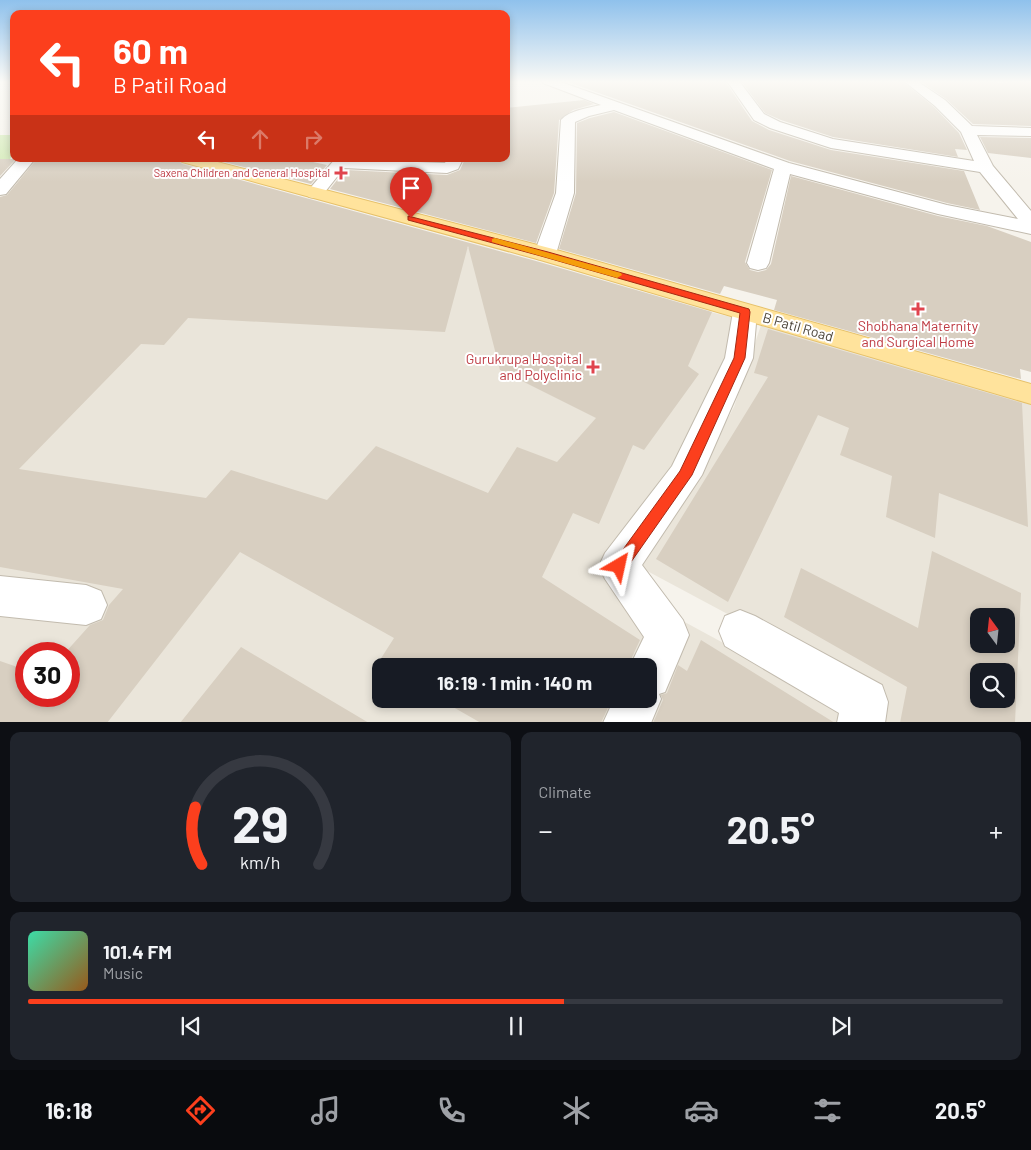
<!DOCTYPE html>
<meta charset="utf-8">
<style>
:root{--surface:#171b24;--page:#20242c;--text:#f1f3f6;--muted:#9ea1a6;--line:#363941;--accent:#fc3f1d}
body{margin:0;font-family:Barlow,sans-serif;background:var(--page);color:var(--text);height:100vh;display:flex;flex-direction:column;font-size:19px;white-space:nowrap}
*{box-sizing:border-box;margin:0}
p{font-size:16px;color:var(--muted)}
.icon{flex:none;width:28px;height:28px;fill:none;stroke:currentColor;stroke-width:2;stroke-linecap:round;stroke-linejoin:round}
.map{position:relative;height:722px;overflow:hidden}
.panel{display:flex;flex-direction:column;gap:10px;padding:10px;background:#0d0f14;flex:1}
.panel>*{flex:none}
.banner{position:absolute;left:10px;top:10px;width:500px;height:152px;border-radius:10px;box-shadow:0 2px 8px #0003;background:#fc3f1d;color:#fff;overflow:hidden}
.needle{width:32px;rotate:345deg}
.tools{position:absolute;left:970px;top:608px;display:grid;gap:10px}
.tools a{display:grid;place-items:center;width:45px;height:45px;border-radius:10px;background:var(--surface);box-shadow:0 2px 8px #0003;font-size:25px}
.speed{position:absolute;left:15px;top:642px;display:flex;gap:10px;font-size:25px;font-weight:700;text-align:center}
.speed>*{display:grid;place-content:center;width:65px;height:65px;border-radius:50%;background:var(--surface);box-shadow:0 2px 8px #0003;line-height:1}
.speed .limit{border:8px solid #d22;background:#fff;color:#111}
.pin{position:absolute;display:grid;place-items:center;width:42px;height:42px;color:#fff;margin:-51px -21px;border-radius:50% 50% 50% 0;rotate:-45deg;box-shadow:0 0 5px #0007}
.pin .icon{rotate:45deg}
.me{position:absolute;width:55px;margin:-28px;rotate:36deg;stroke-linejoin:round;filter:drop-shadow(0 0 4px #0008)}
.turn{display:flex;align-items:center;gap:18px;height:105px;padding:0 20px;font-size:22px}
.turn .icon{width:65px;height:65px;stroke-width:2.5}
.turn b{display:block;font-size:35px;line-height:42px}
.lanes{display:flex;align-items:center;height:48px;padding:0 20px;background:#0003;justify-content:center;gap:25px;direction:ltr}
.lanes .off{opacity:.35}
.big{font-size:38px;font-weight:700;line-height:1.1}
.panel .widget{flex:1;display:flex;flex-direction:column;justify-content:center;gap:8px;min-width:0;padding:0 18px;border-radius:10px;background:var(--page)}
.panel .dial{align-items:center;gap:0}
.dial svg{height:130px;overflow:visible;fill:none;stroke:var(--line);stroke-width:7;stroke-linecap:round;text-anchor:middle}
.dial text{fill:var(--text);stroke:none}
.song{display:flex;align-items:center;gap:15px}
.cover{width:60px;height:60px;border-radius:8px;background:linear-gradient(135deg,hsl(160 70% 55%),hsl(30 70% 35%))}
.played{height:5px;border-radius:2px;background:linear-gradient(90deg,var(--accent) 55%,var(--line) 55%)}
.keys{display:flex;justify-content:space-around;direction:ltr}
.heat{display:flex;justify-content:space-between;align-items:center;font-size:28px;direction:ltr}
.panel .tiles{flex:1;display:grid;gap:10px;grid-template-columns:1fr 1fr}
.widget:last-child{grid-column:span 2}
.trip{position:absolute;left:372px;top:658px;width:285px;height:50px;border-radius:10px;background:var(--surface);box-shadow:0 2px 8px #0003;font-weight:700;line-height:50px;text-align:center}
.tab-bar{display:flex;height:80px;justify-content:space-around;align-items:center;background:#090b0e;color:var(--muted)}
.tab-bar .icon{width:35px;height:35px}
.tab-bar .on{color:var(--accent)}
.tab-bar b{font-size:22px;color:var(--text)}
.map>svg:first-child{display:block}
</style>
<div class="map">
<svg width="1031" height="723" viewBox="0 0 1031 723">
<rect width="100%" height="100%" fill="#f6f3ec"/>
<path fill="#eae5da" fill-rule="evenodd" d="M34,159H168L576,280L735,318L719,388L609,581L845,709L842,723H0V208L31,177L19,178ZM26,654H69V696H26ZM381,666H649V699H381Z
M762,322L1031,403V722H867L873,692L636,565L679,507L734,407ZM979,616H1006V644H979ZM979,671H1006V699H979Z"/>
<path fill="#d2eab5" d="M0,135H14V155L0,169Z"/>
<path fill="#d8cfc1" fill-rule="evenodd" d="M565,81H725L752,121L769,130L831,150L964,171L980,210L947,203L790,161Z
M741,81H902L934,107L959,133L967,150L955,149L958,157L833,137L781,120L765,113Z
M920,81H995L998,83L1031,81V126L973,124L946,99Z
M584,100L594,104L573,110L559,120L554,193L536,243L330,189L345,170L447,175L460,170L465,159H506V108Z
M614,112L772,170L745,262L750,270L758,272L766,270L771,264L791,176L938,216L987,226L1031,242V372L1020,369L1021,379L774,310L777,300L724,286L720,294L559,249L576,193L577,123L590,118Z
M980,137L1031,138V158L988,153Z
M0,159H16L0,176Z
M37,159H178L182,164L536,261L712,312L688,366L699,374L644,450L633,445L599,524L573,513L542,577L640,640L628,666H383L378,663L394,638L240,552L107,723H0V661L26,670V696H69V654H64L90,625L103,620L109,605L123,589L0,567V197L7,195ZM468,246L500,370L596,418L557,462L517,447L488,493L376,446L327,500L231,470L206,498L19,469L141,344L164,345L188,318L445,332Z
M212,159H299L327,165L311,184Z
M768,329L1022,403L1028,527L939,493L935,538L886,517L892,476L840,455L849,428L818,415L728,602L656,559L768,377L754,373Z
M932,551L1021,593L1015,723H900L907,687L784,617L801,568L918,628ZM979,616H1006V644H979ZM979,671H1006V699H979Z
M701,640L835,723H653L663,700L661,695L667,693L678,665L687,671Z
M241,647L369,723H180Z
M439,699H612L601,723H481Z"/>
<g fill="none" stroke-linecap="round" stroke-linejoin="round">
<defs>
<path id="minor" d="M541,81H558L789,163L947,205L1018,219L980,172L831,148L770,128L754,120L727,81H739L764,114L780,122L833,139L974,161L961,132L935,106L904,81H917L945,100L972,126L1031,128V136L977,135L993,166L1031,211V234L938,214L790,174L769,263L766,268L758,270L750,268L747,263L774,169L614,110L589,116L575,122L574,193L556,254L553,259L545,260L537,259L534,254L556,193L561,120C570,110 588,108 601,105L543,83Z
M18,159H35L6,194L0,195V179Z
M335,159L445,163L447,159H463L458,169L447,173L344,168L321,197L315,198L309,197L306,193Z
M745,305L754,307L757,312L753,358L702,475L642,565L683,620L689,635L665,692L659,694L661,699L651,723H603L614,699H649V666H630L644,637L605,579L599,566L605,553L672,466L725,358L733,312L736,307Z
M0,576L86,585L101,591L107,605L101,619L86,625L0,616Z
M740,610L755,616L882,685L888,702L885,723H837L839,713L725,646L719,631L725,616Z"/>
<path id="major" d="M180,159H206L553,249L1031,384V404L537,259L182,162Z"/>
</defs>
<use href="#minor" stroke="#c2bbae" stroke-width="2"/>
<use href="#major" stroke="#e6c16a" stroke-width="2"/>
<use href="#minor" fill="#fff" fill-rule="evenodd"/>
<use href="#major" fill="#ffe39c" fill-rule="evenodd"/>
</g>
<linearGradient id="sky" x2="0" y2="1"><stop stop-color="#8fc1ec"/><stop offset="0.45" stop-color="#fbfaf6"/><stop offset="1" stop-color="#fbfaf6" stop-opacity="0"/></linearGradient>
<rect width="1031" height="182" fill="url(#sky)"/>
<path fill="#fc3f1d" stroke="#a42913" d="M408,216L548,252L749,309L750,312L745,358L692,475L624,572L619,574L613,572L611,566L680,471L734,358L740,313L541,256L408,220Z"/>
<path fill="#f59e0b" d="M495,238L621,273L622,275L617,278L614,277L492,242V239Z"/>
<g fill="#e0444e" stroke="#fff" stroke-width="2">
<path d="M338.5 165.5h5v5h5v5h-5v5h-5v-5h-5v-5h5z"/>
<path d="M915.5 301.5h5v5h5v5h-5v5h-5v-5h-5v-5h5z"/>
<path d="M590.5 359.5h5v5h5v5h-5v5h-5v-5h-5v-5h5z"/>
</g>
<g text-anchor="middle" stroke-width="4" stroke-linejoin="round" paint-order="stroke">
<g font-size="11" fill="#be3a42" stroke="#fff" text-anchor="end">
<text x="330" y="177">Saxena Children and General Hospital</text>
</g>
<g font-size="14" fill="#be3a42" stroke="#fff">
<text x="918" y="331">Shobhana Maternity<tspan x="918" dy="16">and Surgical Home</tspan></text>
<text x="582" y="364" text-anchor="end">Gurukrupa Hospital<tspan x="582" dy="16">and Polyclinic</tspan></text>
</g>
<g font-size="14" fill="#4b4439" stroke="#fff">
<text transform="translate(798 327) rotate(16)" y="5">B Patil Road</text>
</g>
</g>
</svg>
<div class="tools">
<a><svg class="needle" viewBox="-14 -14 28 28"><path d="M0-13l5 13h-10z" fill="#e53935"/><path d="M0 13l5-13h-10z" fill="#9ea1a6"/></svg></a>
<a><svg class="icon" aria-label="search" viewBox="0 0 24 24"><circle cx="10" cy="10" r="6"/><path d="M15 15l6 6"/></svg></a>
</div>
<div class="speed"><div class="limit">30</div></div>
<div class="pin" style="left:411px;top:218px;background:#d93025"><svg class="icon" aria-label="arrive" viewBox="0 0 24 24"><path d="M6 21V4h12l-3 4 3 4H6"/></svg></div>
<svg class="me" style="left:619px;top:566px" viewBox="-20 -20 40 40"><path d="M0-17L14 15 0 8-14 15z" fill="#fc3f1d" stroke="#fff" stroke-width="4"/></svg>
<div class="trip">16:19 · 1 min · 140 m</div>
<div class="banner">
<div class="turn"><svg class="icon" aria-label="left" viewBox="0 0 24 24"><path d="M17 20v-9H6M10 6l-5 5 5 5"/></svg><div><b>60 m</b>B Patil Road</div></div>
<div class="lanes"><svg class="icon" aria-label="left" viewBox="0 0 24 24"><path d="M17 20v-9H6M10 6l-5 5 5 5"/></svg><svg class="icon off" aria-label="ahead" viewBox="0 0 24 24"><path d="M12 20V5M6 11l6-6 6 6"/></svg><svg class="icon off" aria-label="right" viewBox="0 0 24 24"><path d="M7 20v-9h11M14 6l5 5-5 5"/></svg></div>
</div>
</div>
<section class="panel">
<div class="tiles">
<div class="widget dial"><svg viewBox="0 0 100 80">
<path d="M14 69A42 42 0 1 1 86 69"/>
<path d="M14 69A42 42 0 0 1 10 34" stroke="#fc3f1d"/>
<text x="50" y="56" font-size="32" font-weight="700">29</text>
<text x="50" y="72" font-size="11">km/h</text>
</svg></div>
<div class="widget"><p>Climate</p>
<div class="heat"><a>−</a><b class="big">20.5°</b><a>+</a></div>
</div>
<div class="widget">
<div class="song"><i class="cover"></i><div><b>101.4 FM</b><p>Music</p></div></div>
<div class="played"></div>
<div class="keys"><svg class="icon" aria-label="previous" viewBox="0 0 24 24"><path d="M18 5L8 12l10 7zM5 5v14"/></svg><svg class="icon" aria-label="pause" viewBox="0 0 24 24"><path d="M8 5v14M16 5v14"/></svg><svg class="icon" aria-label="next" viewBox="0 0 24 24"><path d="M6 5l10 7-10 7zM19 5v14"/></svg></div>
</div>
</div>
</section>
<nav class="tab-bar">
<b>16:18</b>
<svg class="icon on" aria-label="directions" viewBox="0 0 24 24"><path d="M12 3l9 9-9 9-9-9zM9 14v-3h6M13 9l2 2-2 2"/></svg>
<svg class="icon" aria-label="music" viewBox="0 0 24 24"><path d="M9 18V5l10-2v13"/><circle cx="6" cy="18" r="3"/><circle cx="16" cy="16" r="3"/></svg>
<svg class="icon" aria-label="phone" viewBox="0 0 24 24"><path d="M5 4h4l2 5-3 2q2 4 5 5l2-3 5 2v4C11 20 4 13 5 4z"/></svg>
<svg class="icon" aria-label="climate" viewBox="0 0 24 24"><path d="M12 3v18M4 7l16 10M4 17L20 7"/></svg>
<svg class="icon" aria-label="car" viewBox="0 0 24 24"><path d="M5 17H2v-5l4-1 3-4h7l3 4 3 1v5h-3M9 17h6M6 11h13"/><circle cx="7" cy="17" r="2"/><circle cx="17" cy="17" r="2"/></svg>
<svg class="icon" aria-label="filters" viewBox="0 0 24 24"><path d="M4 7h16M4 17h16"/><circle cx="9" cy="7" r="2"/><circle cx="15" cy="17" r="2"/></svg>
<b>20.5°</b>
</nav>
